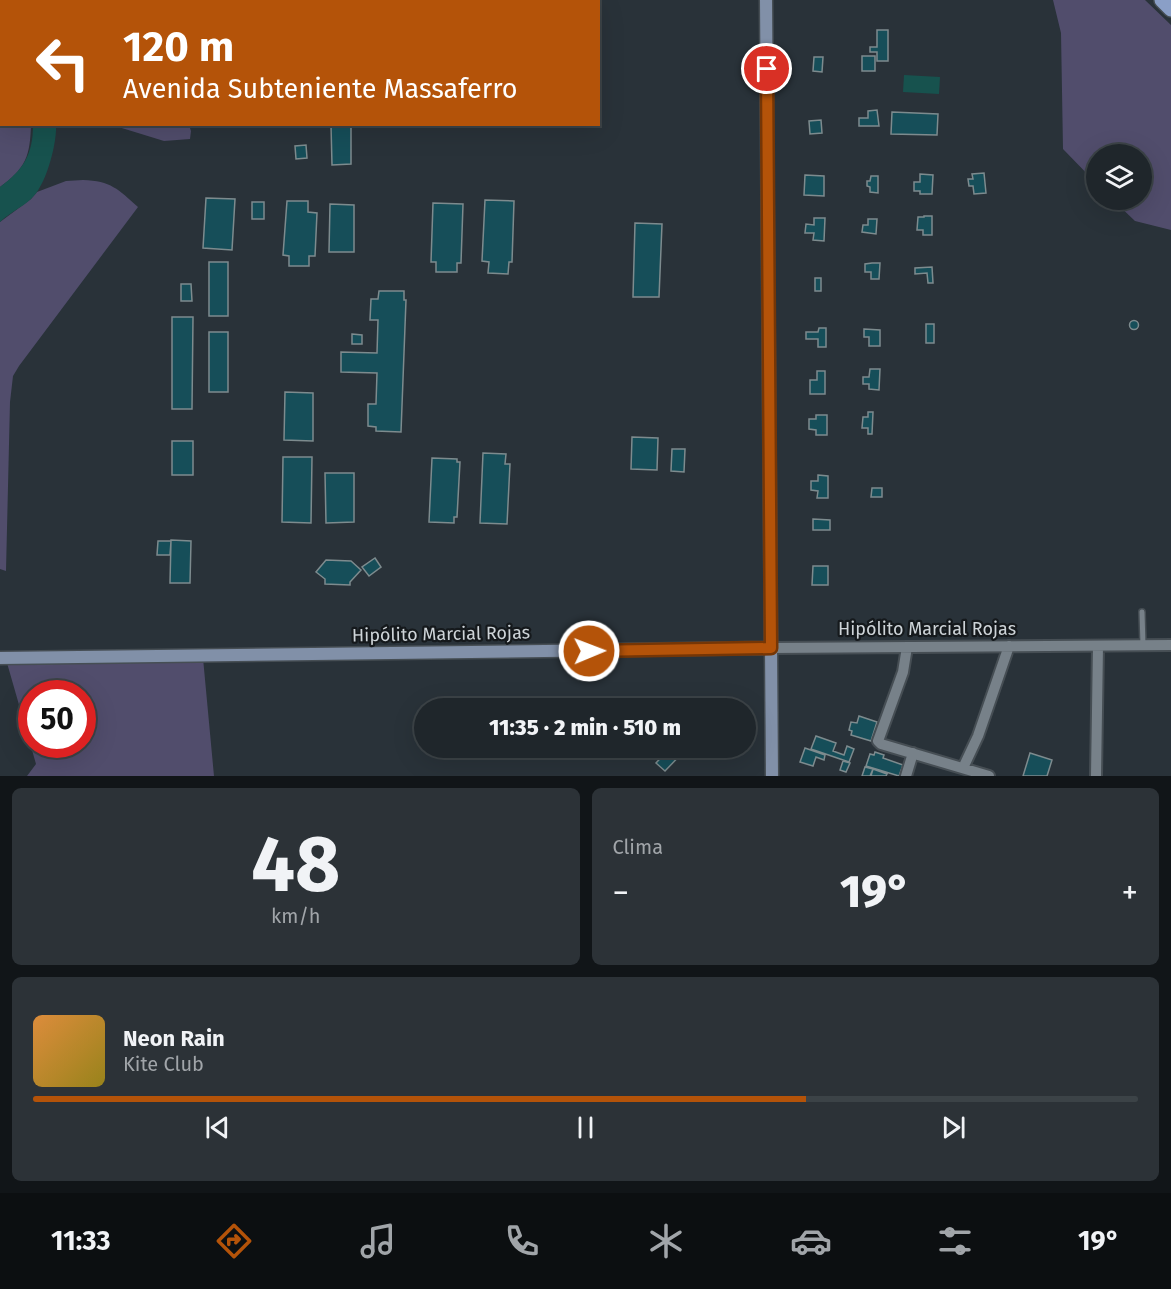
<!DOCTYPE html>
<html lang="es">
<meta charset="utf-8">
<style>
:root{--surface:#1f262b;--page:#2c3237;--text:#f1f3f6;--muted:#a1a5a9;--line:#3c4347;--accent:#b45309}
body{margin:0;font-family:"Fira Sans",sans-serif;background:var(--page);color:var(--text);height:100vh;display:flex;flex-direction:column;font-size:22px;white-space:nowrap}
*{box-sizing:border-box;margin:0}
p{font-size:20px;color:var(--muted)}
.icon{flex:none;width:33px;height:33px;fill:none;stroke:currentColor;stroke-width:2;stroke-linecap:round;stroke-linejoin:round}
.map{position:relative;height:776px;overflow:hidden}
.side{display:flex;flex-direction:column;gap:12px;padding:12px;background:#111518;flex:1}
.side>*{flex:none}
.guide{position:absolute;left:0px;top:0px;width:600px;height:126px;box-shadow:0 6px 24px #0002,0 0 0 2px var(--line);background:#b45309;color:#fff;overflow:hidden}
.fabs{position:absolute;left:1086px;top:144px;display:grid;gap:12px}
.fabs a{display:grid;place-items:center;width:66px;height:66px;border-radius:50%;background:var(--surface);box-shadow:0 6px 24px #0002,0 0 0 2px var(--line);font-size:30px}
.speed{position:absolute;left:18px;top:680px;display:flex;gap:12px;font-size:30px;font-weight:700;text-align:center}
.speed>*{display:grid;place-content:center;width:78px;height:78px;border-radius:50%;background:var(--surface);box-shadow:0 6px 24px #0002,0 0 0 2px var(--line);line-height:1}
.speed .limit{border:9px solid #d22;background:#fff;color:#111}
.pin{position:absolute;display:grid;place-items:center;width:51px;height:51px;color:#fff;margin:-26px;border:3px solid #fff;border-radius:50%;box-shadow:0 2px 6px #0007}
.me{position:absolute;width:66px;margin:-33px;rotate:89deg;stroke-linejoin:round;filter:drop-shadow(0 0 4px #0008)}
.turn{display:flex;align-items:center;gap:21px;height:126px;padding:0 24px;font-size:27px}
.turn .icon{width:78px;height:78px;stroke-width:2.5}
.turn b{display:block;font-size:42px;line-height:51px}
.big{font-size:45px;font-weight:800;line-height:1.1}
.side .tile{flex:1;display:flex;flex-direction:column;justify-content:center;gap:9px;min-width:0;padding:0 21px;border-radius:9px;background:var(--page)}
.side .dial{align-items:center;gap:0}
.dial b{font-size:78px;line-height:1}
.song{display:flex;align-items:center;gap:18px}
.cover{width:72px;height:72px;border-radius:9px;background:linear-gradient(135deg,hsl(30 70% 55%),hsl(50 70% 35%))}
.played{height:6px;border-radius:3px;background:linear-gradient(90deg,var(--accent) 70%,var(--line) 70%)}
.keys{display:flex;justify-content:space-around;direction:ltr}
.heat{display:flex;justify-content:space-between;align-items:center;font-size:33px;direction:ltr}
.side .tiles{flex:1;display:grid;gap:12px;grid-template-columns:1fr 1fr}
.tile:last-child{grid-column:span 2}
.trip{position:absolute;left:414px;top:698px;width:342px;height:60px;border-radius:30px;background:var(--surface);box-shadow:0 6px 24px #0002,0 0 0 2px var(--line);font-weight:800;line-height:60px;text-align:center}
.menu{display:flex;height:96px;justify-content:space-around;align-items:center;background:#0c0f11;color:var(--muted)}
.menu .icon{width:42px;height:42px}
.menu .selected{color:var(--accent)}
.menu b{font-size:27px;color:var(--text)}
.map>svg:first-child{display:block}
</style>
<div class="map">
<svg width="1171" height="776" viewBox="0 0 1171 776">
<rect width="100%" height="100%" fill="#293239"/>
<path fill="#514d6c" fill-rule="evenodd" d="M0,0H133L134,1L2,2L1,52Z
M1053,0H1145L1171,25V230L1135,221L1113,200H1142V154H1096V183L1063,149L1061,33Z
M0,80L2,124L31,125C30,156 26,168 0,187Z
M112,125H189L191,131L190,139L164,141Z
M83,180C111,181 118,189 138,207L19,366L13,376L10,402L6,571L0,569V222L31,199L37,192L66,181Z
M5,656L203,658L214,776H27L36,764ZM32,693H82V744H32Z"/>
<path fill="#17524e" d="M904,75L940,77L939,94L903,92Z
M33,125H56C57,144 46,186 31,199C21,208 9,213 0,222V187C23,170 33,155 33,125Z"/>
<path fill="#164e59" stroke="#7d8b8e" stroke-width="1.5" d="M877,30H888V61H877V52H870V47H877Z
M862,56H875V71H862Z
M814,57H823L822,72L813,71Z
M877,110L879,126H859V118H868V111Z
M892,112L938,114L937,135L891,134Z
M821,120L822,133L810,134L809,121Z
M351,124V164L332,165L331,125Z
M306,145L307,158L296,159L295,146Z
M984,173L986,193L974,194L973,186H969L968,179H973L972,174Z
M920,174L933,175L932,194H920V191H914V182H920Z
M805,175L824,176V196L804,195Z
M871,176H878V193L870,192V187L867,186V181H870Z
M206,198L235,199L232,250L203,248Z
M485,200L514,201L512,262H509L508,274L488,273L489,262L482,261Z
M287,201H308V212L317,213L315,256H309V266H289V256L283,255Z
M252,202H264V219H252Z
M433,203L463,204L461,263H457V272H436V262H431Z
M330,204L354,205V252H329Z
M924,216H932V235H923V230H917L918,217H924Z
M814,218H825L824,241L813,240L814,233H805L806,224L814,225Z
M868,219H877L876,234L862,232L863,225H868Z
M635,223L662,224L659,297H633Z
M209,262H228V316H209Z
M872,263H880L879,279H871V272H865V264Z
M932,267L933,283H928L927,273L915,274V268Z
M815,278H821V291H815Z
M181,284H191L192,301H181Z
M379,291H404V300H406L401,432L376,431V427L368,426V404H376L377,373L341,372V352L377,353L378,320H370L371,299H378Z
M172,317H193L192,409H172Z
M1129.5 325a4.5 4.5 0 1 1 9 0a4.5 4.5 0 1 1-9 0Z
M926,324H934V343H926Z
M819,328H826V347H818V339H806V332H818Z
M864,329L880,330V346H869V337H864Z
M209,332H228V392H209Z
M352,334L362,335V344H352Z
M870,369H880L879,390L869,389V384H863V377H869Z
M817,371H825V394H810V380H817Z
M285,392L313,393V441L284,440Z
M868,412H873L872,434H868V428H862L863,417H868Z
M816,415H827V435H816V430L809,429V419H816Z
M632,437L658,438L657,470L631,469Z
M172,441H193V475H172Z
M672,449H685L684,472L671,471Z
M483,453L506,454L505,464H510L507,524L480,523Z
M283,457H312L311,523L282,522Z
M432,458L457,459V462H460L457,517H454V523L429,522Z
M325,473H354V522L326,523Z
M818,475L828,476V498H817L818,491L811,490V481H818Z
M872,488H882V497H871Z
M813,519L830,520V530H813Z
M171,540L191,541L190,583H170Z
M158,541H171L170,555H157Z
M375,558L381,567L369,576L362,567Z
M326,560L351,561L361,570L350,582V585L325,584V579L316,572Z
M813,566H828V585H812Z
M859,716L877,722L871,741L851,735L852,731L849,730L851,722L857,723Z
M816,736L836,743L833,751L844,755L847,746L854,749L849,762L811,749Z
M671,747H688L665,771L656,763Z
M805,748L825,755L824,760L816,757L813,766L800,762Z
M875,752L884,755L883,758L903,765L899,776L866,766L870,754L874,755Z
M1030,753L1052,760L1047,776H1023Z
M843,761L850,763L846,772L840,770Z
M865,767L873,769L870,776H862Z
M873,769L887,774L886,776H871Z"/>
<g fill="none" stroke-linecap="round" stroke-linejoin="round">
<defs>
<path id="service" d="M1142,612L1143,645"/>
<path id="minor" d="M907,647L903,672L878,741L881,744L989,776
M771,648L1171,645
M963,768L978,736L1009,646
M906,776L913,753
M1096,776L1098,646"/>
<path id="secondary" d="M766,0L772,776
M0,658L771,648"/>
<path id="primary" d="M1162,0L1171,9"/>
</defs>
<use href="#service" stroke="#464e54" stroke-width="8"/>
<use href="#minor" stroke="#464e54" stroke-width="14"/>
<use href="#secondary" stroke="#464e54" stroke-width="15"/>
<use href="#primary" stroke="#464e54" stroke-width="18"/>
<use href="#service" stroke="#778189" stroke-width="5"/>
<use href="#minor" stroke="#778189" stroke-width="10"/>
<use href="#secondary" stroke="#8190a8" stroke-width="12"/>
<use href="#primary" stroke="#8a9fc7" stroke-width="15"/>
</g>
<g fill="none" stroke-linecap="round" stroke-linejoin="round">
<defs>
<path id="route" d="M589,651L771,648L767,69"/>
</defs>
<use href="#route" stroke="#753606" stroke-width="15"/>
<use href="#route" stroke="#b45309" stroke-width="10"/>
</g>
<g text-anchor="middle" stroke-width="4.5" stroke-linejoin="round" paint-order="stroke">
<g font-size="18" fill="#ced4d8" stroke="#15191c">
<text x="927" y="635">Hipólito Marcial Rojas</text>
<text transform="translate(441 634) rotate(-1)" y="6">Hipólito Marcial Rojas</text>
</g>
</g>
</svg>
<div class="fabs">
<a><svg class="icon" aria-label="layers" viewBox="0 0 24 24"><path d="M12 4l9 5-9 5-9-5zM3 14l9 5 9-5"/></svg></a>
</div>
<div class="speed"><div class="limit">50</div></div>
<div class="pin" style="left:767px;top:69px;background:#d93025"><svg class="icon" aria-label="arrive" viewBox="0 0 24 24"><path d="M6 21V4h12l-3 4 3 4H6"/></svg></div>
<svg class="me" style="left:589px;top:651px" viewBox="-20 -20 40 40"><circle r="17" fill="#b45309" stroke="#fff" stroke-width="3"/><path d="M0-11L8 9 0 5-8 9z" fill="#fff"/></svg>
<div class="trip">11:35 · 2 min · 510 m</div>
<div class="guide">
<div class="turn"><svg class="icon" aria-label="left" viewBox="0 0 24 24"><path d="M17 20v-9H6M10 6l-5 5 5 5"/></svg><div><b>120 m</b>Avenida Subteniente Massaferro</div></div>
</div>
</div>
<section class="side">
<div class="tiles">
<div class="tile dial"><b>48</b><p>km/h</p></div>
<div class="tile"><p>Clima</p>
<div class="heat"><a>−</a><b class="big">19°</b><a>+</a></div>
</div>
<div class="tile">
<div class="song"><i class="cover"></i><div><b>Neon Rain</b><p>Kite Club</p></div></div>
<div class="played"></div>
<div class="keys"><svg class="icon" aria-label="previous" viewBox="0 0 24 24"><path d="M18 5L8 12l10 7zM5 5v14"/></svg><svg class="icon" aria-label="pause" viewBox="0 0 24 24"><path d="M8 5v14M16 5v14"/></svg><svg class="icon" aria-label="next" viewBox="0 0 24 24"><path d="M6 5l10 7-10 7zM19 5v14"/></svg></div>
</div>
</div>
</section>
<nav class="menu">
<b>11:33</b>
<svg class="icon selected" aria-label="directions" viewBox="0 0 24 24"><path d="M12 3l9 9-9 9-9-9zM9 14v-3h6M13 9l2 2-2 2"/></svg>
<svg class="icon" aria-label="music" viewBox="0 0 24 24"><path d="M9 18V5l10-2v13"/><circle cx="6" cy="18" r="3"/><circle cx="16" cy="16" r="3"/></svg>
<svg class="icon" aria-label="phone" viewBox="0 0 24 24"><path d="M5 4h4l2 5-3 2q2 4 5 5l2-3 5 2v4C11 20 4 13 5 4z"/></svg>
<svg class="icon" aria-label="climate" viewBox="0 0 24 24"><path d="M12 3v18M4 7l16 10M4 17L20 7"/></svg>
<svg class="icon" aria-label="car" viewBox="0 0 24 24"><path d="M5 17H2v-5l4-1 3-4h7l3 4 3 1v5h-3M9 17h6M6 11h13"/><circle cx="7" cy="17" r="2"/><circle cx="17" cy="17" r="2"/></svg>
<svg class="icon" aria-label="filters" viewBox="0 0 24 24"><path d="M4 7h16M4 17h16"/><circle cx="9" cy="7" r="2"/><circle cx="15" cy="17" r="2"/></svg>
<b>19°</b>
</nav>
